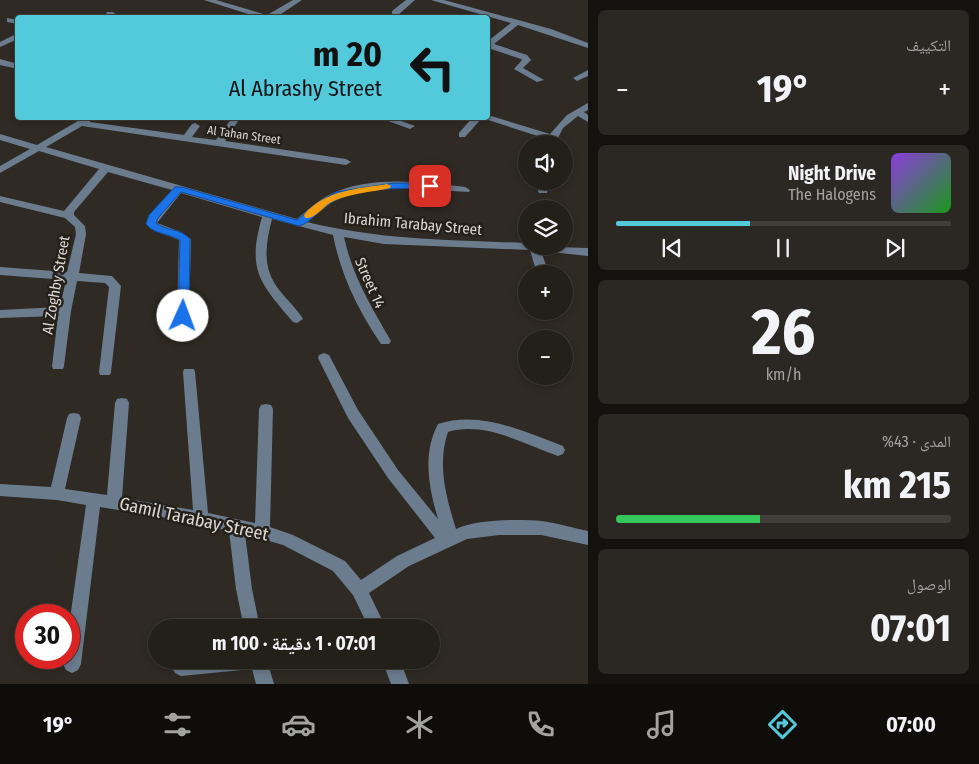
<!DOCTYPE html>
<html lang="ar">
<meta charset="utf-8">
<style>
:root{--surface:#23201a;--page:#2b2823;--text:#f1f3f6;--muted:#a3a3a2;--line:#403e39;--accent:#53cadc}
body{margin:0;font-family:"Fira Sans Condensed","Noto Naskh Arabic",sans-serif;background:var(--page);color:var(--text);direction:rtl;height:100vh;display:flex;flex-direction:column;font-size:19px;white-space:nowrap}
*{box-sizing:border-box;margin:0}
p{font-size:16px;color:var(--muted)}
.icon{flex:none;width:28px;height:28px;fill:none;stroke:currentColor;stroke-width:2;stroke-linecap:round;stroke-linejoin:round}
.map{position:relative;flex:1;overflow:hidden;direction:ltr}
.panel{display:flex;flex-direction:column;gap:10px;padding:10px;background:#13120e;width:391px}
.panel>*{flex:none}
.guide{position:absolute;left:15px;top:15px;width:475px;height:105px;border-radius:5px;box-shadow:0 2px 8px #0003,0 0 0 1px var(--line);direction:rtl;background:#53cadc;color:#111;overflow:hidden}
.controls{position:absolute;left:518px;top:135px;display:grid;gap:10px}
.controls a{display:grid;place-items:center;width:55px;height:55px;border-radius:50%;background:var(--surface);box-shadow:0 2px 8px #0003,0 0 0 1px var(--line);font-size:25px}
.speed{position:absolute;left:15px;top:604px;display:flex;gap:10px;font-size:25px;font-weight:700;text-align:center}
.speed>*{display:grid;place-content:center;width:65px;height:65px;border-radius:50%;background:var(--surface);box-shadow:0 2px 8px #0003,0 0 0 1px var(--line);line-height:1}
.speed .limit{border:8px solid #d22;background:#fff;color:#111}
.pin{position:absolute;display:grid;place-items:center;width:42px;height:42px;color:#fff;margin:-21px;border-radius:10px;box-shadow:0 2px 8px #0006}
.me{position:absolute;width:55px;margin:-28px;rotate:2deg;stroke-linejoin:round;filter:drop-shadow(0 0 4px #0008)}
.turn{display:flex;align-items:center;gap:18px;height:105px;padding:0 25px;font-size:22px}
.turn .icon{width:65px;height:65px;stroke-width:2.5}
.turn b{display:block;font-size:35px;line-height:42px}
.big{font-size:38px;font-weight:700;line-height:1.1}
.panel .widget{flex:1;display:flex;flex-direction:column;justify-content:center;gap:8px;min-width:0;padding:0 18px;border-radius:8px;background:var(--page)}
.panel .dial{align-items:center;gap:0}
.dial b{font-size:65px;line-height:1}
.song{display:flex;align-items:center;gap:15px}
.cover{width:60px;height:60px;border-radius:8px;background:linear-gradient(135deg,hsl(270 70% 55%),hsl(120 70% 35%))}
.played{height:5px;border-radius:2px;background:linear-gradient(90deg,var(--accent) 40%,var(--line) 40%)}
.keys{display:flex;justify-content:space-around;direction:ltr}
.heat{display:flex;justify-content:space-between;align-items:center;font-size:28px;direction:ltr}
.charge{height:8px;border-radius:4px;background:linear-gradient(90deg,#34c759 43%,var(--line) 0)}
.trip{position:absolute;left:148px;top:619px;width:292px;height:50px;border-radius:25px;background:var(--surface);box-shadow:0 2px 8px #0003,0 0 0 1px var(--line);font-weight:700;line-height:50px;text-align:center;direction:rtl}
.dock{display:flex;height:80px;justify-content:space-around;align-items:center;background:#0e0d0a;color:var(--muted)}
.dock .icon{width:35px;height:35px}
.dock .on{color:var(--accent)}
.dock b{font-size:22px;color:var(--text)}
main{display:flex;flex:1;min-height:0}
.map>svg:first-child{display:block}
</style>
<main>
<section class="panel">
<div class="widget"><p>التكييف</p>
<div class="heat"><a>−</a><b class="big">19°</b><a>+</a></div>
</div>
<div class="widget">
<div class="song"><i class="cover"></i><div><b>Night Drive</b><p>The Halogens</p></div></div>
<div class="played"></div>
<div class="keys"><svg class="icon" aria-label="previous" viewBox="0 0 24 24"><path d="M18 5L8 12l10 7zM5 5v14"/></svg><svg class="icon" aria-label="pause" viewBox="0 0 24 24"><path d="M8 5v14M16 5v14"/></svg><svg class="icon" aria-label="next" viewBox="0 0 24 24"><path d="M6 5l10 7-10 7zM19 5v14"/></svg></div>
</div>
<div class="widget dial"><b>26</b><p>km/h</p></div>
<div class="widget"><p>المدى · 43%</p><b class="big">215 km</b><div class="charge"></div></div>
<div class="widget"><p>الوصول</p><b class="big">07:01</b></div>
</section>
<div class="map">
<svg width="588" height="684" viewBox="0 0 588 684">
<rect width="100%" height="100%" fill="#2f2a23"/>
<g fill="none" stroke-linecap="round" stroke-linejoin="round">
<path fill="#6b7c8f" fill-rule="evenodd" d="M204,0H216L267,15L293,0H302L275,18H261Z
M406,0H415L398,15H392V11Z
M431,0H444L551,29L588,43V48L518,25L494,44L527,55L531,60L523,68L544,80L537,82L514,69L522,60L521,59L488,48V41L511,23Z
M107,12H113L121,18H110L106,14Z
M7,18L18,20V24L7,22Z
M18,33V39L0,47V42Z
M0,59L18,64V69L0,65Z
M588,70V76L577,81L573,78Z
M588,103V110L584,112L588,115V122L578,116L563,128L555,144H545L547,139L482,118H488V115L550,134L567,115Z
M83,118H89L90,122L184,135L192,124L195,123L200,126L192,137L216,140L232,118H240L225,141L346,159L351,162L346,165L82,126L46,147L297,219C308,210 318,200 331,194C371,175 422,182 465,187L470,190L469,192L402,188L356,192L332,202L307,222C379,240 453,240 526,243V246L588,248V256L541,251L549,274H537L530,250L384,244L344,237C353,278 371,306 391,341L389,344H381C358,310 341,276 333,235L272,219C265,246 262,269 280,291C288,301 297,309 303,319L297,323L293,322C259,282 247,270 262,217L181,193L157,223L181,232L191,239L189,316L183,320L177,316L179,240L151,229L146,224L149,216L172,190L108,172L74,212V215L85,226L86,234L79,273L112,276L121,286L111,372L110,375H100L99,372L109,287L105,283L77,281L71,311L64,366L63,369H53L52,366L58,316L0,318V310L60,307L66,280L0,275V267L67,272L76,234L75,227L65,218L0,202V196L64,211L99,169L39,151L0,173V166L30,149L0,140V134L37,145Z
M380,118H393L415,126L410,129Z
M472,118H482L465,137H459V133Z
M539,181H549L547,193H539L538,191Z
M324,353L329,355L358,410L398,470L438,519C429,488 422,454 438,424C480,410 523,431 563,446L565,450L563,454L558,456C524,444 485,421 448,432C437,464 446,497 456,529C477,519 519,519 542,521C557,523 573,528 588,531V545L541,535H499L467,539L409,566L369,593L386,628H369L353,595L333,571L283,545L245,534L252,589L260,628H244L236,589L229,531L167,518L100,507L81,664L78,670L72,673L66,670L63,664L64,658H69V626L86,505L57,500L0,496V484L51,487L67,418L69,414L74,413L79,414L81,418L65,489L107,495L115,403L117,399L122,398L127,399L129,403L122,498L193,510L183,372L184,369H194L195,372L208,513L255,523L259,409L261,405L266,404L271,405L273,409L270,527L293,535L345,561L361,580L397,556L435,538L388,478L348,418L318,358L319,355Z
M177,660H267L274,684H256L252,669L181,676L175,673L172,667Z
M382,660H400L409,684H391Z"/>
</g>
<path fill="#1a73e8" stroke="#114b97" d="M394,183H430L434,186L430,189C398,188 359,187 330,203C319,209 311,223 299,226L181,192L158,218L156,223C166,231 180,228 190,239L189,316L187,319H179L178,316L180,240C168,233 155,235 146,224L149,215L175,187H182L297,220L321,201L336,192Z"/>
<path fill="#f59e0b" d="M387,184L391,186L390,188C369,193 347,193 328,204C321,209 315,219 305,218L304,215C325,190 357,189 387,184Z"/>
<g text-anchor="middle" stroke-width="5" stroke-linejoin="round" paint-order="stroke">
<g font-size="12" fill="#dcd8d4" stroke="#252019">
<text transform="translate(244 135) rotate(8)" y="4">Al Tahan Street</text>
</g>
<g font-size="15" fill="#dcd8d4" stroke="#252019">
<text transform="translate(413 224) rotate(5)" y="5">Ibrahim Tarabay Street</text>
<text transform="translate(370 283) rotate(66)" y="5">Street 14</text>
<text transform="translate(56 285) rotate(-80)" y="5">Al Zoghby Street</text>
</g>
<g font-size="18" fill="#dcd8d4" stroke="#252019">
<text transform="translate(194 519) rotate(12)" y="6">Gamil Tarabay Street</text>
</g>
</g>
</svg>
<div class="controls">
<a><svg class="icon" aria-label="sound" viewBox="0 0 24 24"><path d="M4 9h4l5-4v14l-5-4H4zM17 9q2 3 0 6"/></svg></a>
<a><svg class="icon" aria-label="layers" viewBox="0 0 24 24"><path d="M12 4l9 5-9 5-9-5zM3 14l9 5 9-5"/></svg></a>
<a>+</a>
<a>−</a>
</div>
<div class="speed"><div class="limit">30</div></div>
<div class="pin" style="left:430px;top:186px;background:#d93025"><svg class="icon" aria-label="arrive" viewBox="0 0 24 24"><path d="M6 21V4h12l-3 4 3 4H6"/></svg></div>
<svg class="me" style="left:183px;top:316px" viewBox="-20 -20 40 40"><circle r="19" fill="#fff"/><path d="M0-13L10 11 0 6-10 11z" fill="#1a73e8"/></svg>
<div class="trip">07:01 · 1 دقيقة · 100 m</div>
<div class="guide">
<div class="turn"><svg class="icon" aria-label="left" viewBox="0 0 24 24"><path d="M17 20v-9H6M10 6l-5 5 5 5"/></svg><div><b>20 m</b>Al Abrashy Street</div></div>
</div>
</div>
</main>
<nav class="dock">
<b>07:00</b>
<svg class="icon on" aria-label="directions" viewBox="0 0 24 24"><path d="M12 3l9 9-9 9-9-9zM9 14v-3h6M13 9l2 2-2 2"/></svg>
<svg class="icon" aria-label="music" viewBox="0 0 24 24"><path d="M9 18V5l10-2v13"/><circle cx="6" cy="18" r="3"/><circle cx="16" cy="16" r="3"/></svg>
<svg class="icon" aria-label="phone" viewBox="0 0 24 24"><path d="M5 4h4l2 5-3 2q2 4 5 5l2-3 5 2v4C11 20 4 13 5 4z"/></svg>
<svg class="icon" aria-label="climate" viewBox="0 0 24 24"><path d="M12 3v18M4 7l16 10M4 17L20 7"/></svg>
<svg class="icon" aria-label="car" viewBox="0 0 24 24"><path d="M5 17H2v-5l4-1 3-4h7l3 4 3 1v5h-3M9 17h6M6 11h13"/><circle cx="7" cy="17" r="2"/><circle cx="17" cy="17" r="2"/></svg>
<svg class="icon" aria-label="filters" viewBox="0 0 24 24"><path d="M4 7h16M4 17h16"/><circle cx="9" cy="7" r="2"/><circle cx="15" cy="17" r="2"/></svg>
<b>19°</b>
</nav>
